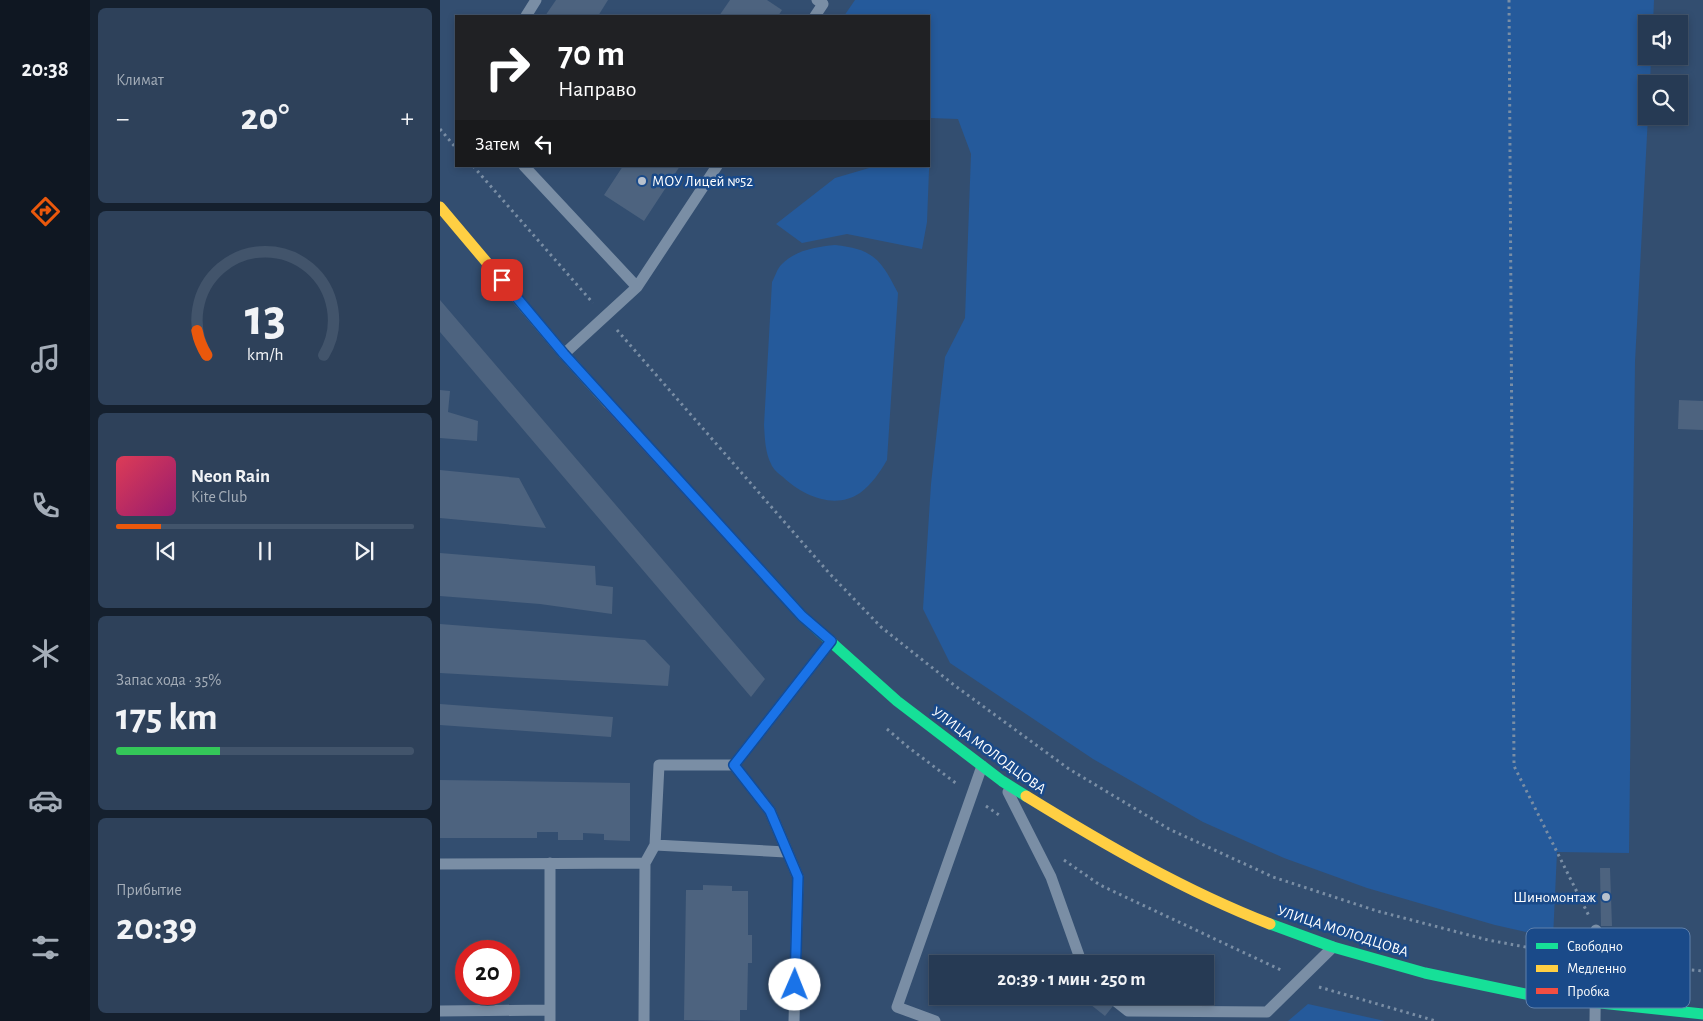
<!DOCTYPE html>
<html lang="ru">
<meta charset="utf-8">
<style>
:root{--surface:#263a54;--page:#2e415a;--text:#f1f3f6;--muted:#a4adb8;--line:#42546b;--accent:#ea580c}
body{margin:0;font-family:"Alegreya Sans",sans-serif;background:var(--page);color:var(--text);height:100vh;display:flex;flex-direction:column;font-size:19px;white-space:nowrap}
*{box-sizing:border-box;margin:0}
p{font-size:16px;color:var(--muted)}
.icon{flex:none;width:28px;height:28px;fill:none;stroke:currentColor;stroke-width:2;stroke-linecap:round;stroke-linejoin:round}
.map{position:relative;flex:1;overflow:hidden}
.sheet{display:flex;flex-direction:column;gap:8px;padding:8px;background:#15202e;width:350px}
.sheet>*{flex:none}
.guide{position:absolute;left:15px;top:15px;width:475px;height:152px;border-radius:0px;box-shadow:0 2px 8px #0003,0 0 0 1px var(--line);background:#202124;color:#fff;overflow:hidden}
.tools{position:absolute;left:1198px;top:15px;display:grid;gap:10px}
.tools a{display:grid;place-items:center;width:50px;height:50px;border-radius:0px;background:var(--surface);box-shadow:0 2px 8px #0003,0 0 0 1px var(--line);font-size:25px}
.speed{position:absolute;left:15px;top:940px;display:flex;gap:10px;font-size:25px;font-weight:700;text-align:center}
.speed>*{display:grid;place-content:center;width:65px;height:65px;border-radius:50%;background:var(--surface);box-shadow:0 2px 8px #0003,0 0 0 1px var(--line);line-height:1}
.speed .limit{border:8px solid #d22;background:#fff;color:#111}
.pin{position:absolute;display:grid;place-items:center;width:42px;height:42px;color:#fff;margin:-21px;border-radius:10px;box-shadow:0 2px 8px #0006}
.me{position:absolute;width:55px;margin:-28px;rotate:1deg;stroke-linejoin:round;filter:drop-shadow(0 0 4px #0008)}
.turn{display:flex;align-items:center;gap:18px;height:105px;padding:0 20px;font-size:22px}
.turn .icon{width:65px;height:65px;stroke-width:2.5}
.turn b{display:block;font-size:35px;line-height:42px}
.then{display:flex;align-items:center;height:48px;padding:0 20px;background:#0003;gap:10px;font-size:19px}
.big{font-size:38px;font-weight:700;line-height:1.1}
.sheet .widget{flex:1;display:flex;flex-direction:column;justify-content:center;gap:8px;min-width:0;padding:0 18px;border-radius:8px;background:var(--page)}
.sheet .dial{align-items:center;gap:0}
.dial svg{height:130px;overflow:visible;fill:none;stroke:var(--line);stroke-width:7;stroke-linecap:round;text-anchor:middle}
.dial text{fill:var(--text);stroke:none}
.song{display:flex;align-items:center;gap:15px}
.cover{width:60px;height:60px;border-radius:8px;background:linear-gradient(135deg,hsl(350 70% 55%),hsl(320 70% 35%))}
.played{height:5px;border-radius:2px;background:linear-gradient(90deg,var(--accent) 15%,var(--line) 15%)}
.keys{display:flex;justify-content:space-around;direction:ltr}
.heat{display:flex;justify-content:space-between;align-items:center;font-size:28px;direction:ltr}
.charge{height:8px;border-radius:4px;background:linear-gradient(90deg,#34c759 35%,var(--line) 0)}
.trip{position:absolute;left:489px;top:955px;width:285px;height:50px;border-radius:0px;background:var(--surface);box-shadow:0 2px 8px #0003,0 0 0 1px var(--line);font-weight:700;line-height:50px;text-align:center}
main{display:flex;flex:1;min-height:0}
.tab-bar{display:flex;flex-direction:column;width:90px;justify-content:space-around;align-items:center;background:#0f1722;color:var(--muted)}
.tab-bar .icon{width:35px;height:35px}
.tab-bar .active{color:var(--accent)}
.tab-bar b{font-size:22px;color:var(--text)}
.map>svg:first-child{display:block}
</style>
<main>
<nav class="tab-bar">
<b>20:38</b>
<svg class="icon active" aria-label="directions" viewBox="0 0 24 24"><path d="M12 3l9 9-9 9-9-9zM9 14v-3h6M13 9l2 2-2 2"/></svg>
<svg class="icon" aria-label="music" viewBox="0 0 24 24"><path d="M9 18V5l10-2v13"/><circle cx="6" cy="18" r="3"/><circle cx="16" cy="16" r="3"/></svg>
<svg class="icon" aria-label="phone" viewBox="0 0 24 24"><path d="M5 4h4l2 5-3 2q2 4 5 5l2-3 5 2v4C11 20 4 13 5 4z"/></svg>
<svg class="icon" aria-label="climate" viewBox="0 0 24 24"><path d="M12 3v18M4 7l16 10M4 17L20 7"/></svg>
<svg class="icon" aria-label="car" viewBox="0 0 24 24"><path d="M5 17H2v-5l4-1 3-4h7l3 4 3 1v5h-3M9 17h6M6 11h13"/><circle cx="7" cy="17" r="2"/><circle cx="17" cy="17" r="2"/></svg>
<svg class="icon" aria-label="filters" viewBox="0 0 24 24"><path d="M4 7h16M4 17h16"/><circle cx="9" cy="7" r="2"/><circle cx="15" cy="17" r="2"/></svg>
</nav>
<section class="sheet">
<div class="widget"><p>Климат</p>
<div class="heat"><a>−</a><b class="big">20°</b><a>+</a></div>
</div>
<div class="widget dial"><svg viewBox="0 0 100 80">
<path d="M14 69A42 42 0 1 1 86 69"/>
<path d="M14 69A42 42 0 0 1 8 54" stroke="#ea580c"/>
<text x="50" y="56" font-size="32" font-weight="700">13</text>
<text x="50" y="72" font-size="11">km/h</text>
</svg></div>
<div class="widget">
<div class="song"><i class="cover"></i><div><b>Neon Rain</b><p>Kite Club</p></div></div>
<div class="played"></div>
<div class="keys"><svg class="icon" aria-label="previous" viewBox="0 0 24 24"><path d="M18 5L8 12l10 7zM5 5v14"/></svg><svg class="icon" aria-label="pause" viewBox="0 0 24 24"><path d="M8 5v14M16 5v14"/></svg><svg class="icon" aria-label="next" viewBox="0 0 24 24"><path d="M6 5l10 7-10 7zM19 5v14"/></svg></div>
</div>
<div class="widget"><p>Запас хода · 35%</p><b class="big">175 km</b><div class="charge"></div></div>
<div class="widget"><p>Прибытие</p><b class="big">20:39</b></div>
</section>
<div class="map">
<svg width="1263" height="1021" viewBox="0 0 1263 1021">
<rect width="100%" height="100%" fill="#334e70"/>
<path fill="#255a9b" d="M415,0H1214L1213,24H1206V56H1211L1210,84H1206V116H1208L1195,362L1189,853L1117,852L1113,938L1055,925L927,888L844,858L763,822L653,759L510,663L483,609L491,484L505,357L525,318L531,154L518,119L491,118L487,222L482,249L407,234L362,243L336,224L395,178L436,166H489V16H404Z
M395,245C434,249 441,260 458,293L447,460C440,472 432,484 420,493C395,510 363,496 343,477C339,474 335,471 332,466C325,453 325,440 324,425L332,282C335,277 337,269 341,265C355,250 376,247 395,245Z
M868,1004L945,1021H848Z"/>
<path fill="#4d637f" d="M116,0H168L158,16H105Z
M290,0H327L342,10L338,16H279Z
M183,166H240L204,221L164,195Z
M0,300L325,679L311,697L0,332Z
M0,390L10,391L8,412L38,421L37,441L0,438Z
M1239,400L1263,401V430L1238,429Z
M0,470L79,478L106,528L0,518Z
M0,553L155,566L156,585L173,587L172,614L100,604L0,596Z
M0,624L205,640L230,666L228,686L0,673Z
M0,704L173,717L171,737L0,725Z
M0,780L190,783V841L164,840V834L143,833V840H118V832H97V838H0Z
M1160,868H1170L1172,926H1161Z
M263,885L292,886V891H308V935H312V963H308L307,1010H300V1021L244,1020L246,890H263Z
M649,996H681L665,1016L646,1001Z"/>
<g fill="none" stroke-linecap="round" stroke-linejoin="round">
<path stroke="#7a8ea5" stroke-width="3" stroke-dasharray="2.5 4" stroke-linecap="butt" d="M1069,0L1074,766L1149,916
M0,129L16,148
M33,166L153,303
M177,330L389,573L441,627L514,685L629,769L729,829L833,877L937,911L1048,940L1139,957
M447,729L468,747L517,784
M546,806L559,815
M624,860L660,885L843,971
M1187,965L1263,971
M879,987L996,1021"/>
<path stroke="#7a8ea5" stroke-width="11" d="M86,16L96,0
M375,16L383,4L377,0
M84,166L197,287L277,166
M124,354L197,287
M568,792L611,877L642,964
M215,845L346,852
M0,864L205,863
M1156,946H1184
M669,996L688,1011L827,1012L893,947
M0,1011L110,1010
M110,1021V863
M204,1021L205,863L215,845L219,765H294
M354,1021L358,877L330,811L294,765L391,641
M495,1021L457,1007L542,766
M1155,1021L1156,930"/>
<path stroke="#16e098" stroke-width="11" d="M323,573L362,616L457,701L562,781L586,796
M830,924L893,947L985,973L1095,996L1263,1014"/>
<path stroke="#ffcf43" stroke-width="11" d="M0,207L124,354L169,404
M586,796C664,844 745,891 830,924"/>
<path stroke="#f24e42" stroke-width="11" d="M169,404L323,573"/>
</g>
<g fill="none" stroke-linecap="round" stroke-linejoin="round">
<defs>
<path id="route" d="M62,280L124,354L362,616L391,641L294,765L330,811L358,877L355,985"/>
</defs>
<use href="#route" stroke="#114b97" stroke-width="12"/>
<use href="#route" stroke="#1a73e8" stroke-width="9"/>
</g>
<g fill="#b8c1cd" stroke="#1a4a89" stroke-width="2">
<circle cx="202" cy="181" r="5"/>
<circle cx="1166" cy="897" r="5"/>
</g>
<g text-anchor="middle" stroke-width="5" stroke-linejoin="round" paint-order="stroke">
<g font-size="15" fill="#fff" stroke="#1a4a89" text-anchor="start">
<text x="212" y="186">МОУ Лицей №52</text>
<text x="1156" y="902" text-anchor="end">Шиномонтаж</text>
</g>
<g font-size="15" fill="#fff" stroke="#1a4a89">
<text transform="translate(549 750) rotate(36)" y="5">УЛИЦА МОЛОДЦОВА</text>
<text transform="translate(903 931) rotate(18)" y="5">УЛИЦА МОЛОДЦОВА</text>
</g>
</g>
<rect x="1086" y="928" width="164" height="80" rx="8" fill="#1a4a89" stroke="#5f80ac" stroke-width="1"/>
<rect x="1096" y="943" width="22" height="6" fill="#16e098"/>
<rect x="1096" y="965" width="22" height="7" fill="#ffcf43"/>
<rect x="1096" y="988" width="22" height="6" fill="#f24e42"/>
<g font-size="14" fill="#fff">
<text x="1127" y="951">Свободно</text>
<text x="1127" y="973">Медленно</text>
<text x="1127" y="996">Пробка</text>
</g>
</svg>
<div class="tools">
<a><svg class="icon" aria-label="sound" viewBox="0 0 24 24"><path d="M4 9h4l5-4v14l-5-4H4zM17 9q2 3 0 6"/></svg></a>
<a><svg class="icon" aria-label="search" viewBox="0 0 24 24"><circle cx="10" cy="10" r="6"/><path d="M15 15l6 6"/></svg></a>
</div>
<div class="speed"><div class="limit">20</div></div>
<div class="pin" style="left:62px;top:280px;background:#d93025"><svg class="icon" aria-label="arrive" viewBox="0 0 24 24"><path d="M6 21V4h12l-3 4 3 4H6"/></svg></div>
<svg class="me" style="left:355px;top:985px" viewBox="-20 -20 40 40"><circle r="19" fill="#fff"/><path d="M0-13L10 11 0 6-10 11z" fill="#1a73e8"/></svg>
<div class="trip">20:39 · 1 мин · 250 m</div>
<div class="guide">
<div class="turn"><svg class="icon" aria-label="right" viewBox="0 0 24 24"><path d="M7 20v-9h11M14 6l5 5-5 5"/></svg><div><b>70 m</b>Направо</div></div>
<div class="then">Затем<svg class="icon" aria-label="left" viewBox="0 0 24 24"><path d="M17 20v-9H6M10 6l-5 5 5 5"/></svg></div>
</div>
</div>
</main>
